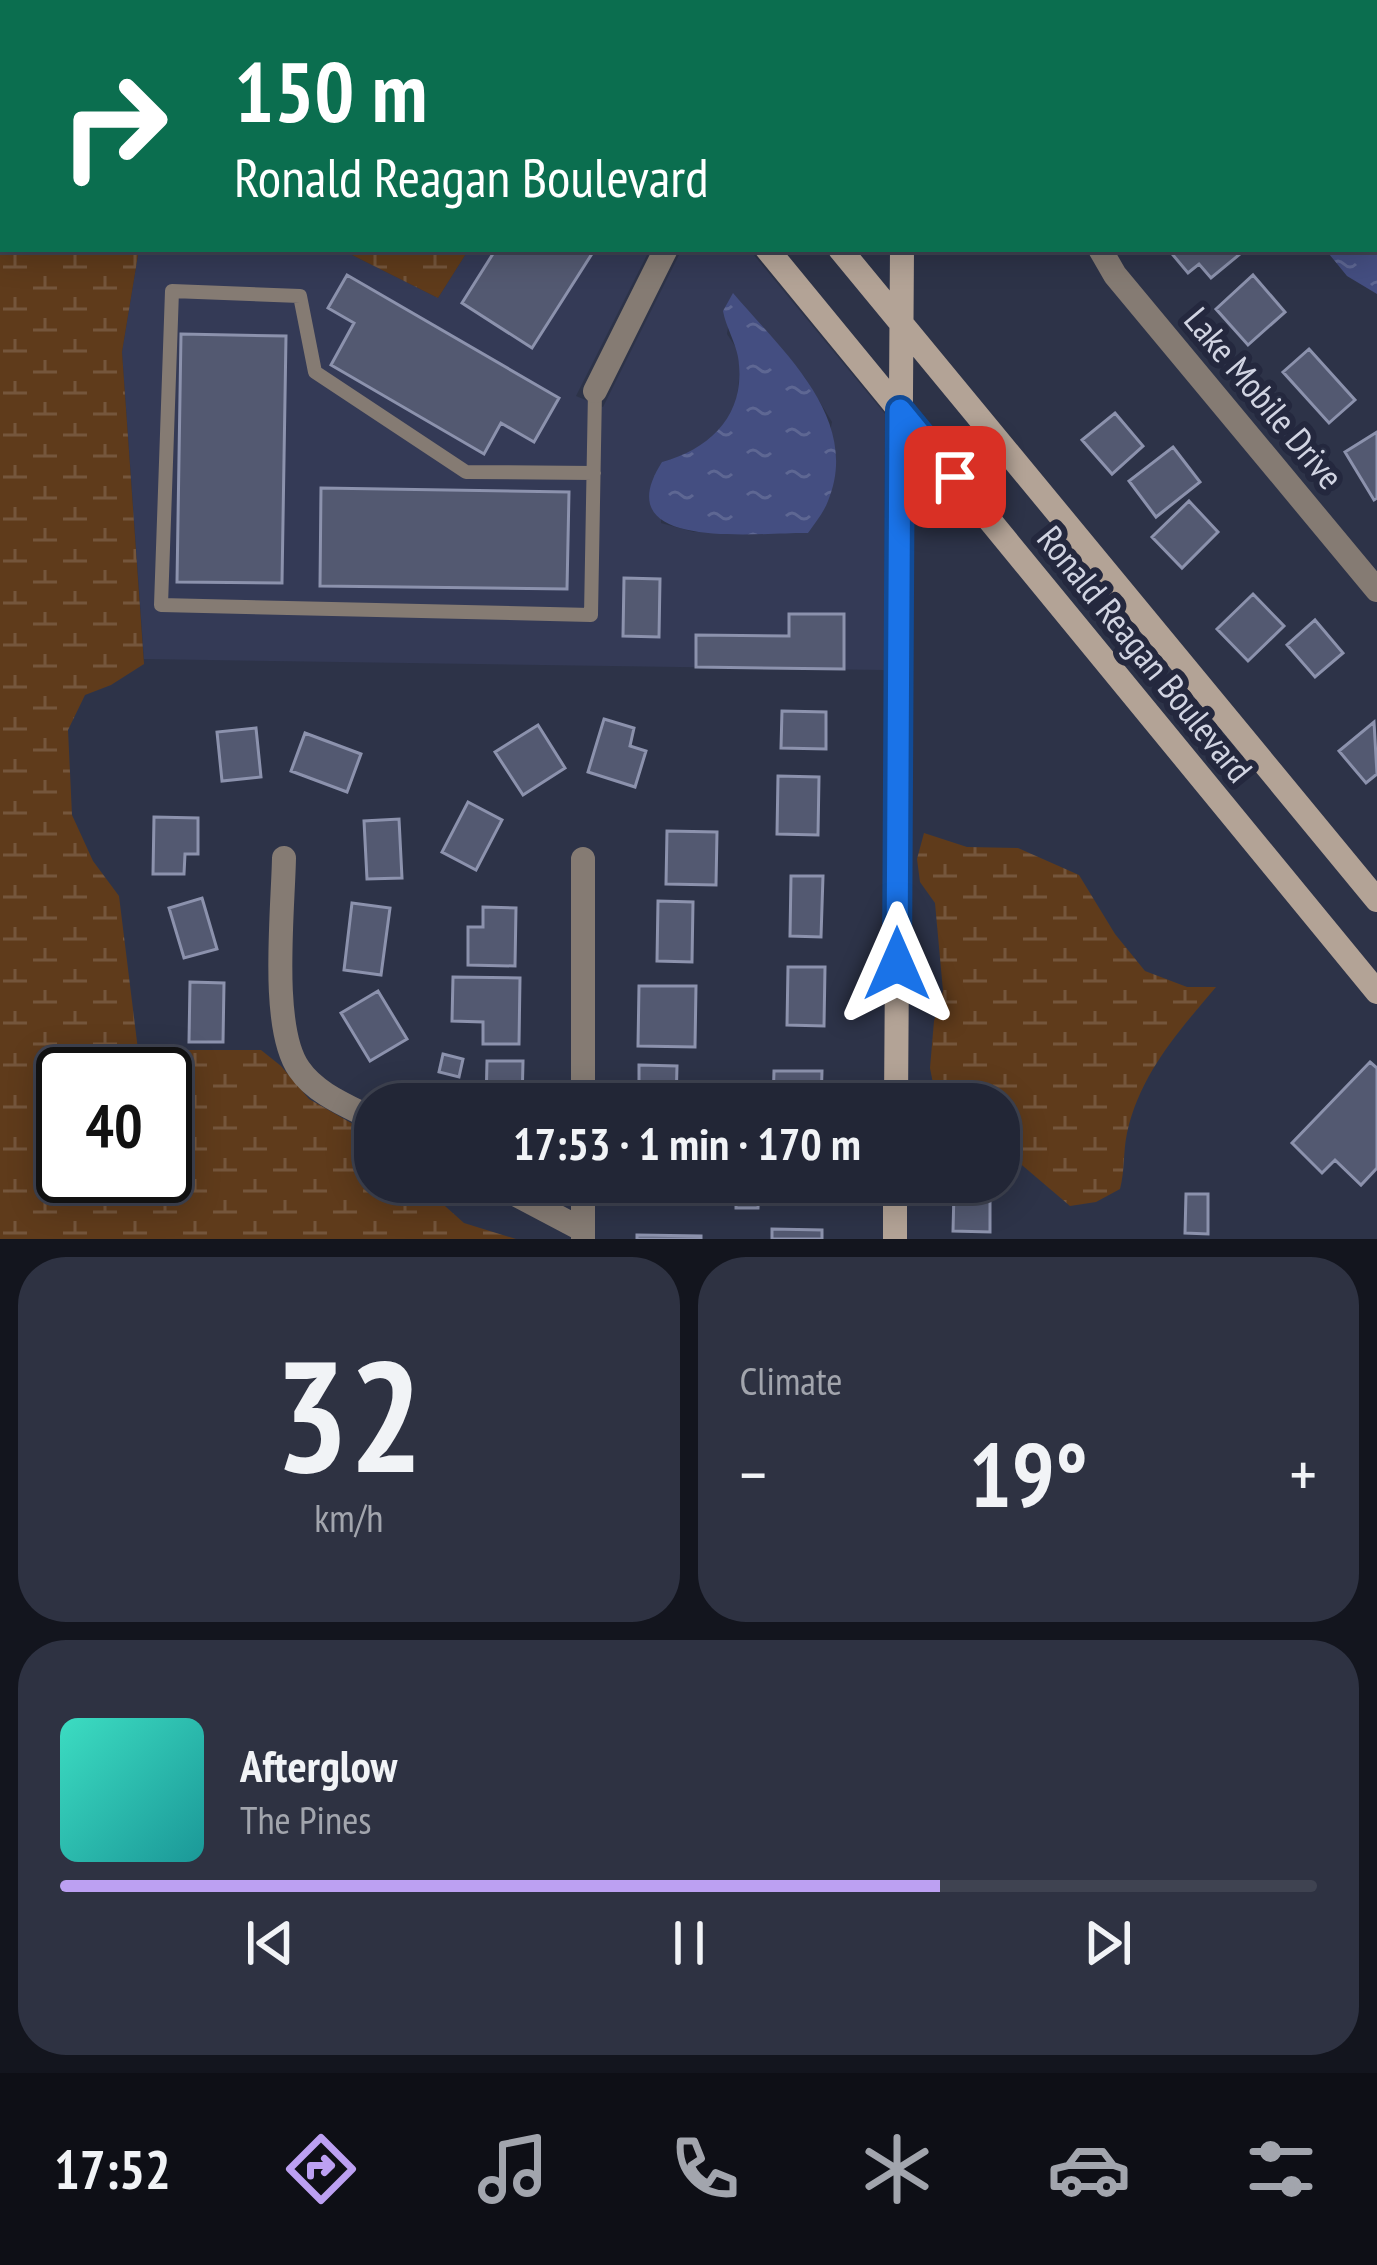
<!DOCTYPE html>
<meta charset="utf-8">
<style>
:root{--surface:#222636;--page:#2e3242;--text:#f1f3f6;--muted:#a2a5ad;--line:#3f4351;--accent:#bca0f2}
body{margin:0;font-family:"PT Sans Narrow",sans-serif;background:var(--page);color:var(--text);height:100vh;display:flex;flex-direction:column;font-size:45px;white-space:nowrap}
*{box-sizing:border-box;margin:0}
p{font-size:39px;color:var(--muted)}
.icon{flex:none;width:66px;height:66px;fill:none;stroke:currentColor;stroke-width:2;stroke-linecap:round;stroke-linejoin:round}
.map{position:relative;height:1239px;overflow:hidden}
.drawer{display:flex;flex-direction:column;gap:18px;padding:18px;background:#13151e;flex:1}
.drawer>*{flex:none}
.hud{position:absolute;left:0px;top:0px;width:1377px;height:252px;box-shadow:0 6px 30px #0003,0 0 0 3px var(--line);background:#0b6e4f;color:#fff;overflow:hidden}
.speed{position:absolute;left:36px;top:1047px;display:flex;gap:24px;font-size:60px;font-weight:700;text-align:center}
.speed>*{display:grid;place-content:center;width:156px;height:156px;border-radius:50%;background:var(--surface);box-shadow:0 6px 30px #0003,0 0 0 3px var(--line);line-height:1}
.speed .limit{border:6px solid #111;border-radius:18px;background:#fff;color:#111}
.pin{position:absolute;display:grid;place-items:center;width:102px;height:102px;color:#fff;margin:-51px;border-radius:24px;box-shadow:0 6px 18px #0006}
.me{position:absolute;width:132px;margin:-66px;rotate:0deg;stroke-linejoin:round;filter:drop-shadow(0 0 9px #0008)}
.turn{display:flex;align-items:center;gap:42px;height:252px;padding:0 36px;font-size:54px}
.turn .icon{width:156px;height:156px;stroke-width:2.5}
.turn b{display:block;font-size:84px;line-height:102px}
.big{font-size:90px;font-weight:700;line-height:1.1}
.drawer .widget{flex:1;display:flex;flex-direction:column;justify-content:center;gap:18px;min-width:0;padding:0 42px;border-radius:48px;background:var(--page)}
.drawer .dial{align-items:center;gap:0}
.dial b{font-size:156px;line-height:1}
.song{display:flex;align-items:center;gap:36px}
.cover{width:144px;height:144px;border-radius:18px;background:linear-gradient(135deg,hsl(170 70% 55%),hsl(180 70% 35%))}
.played{height:12px;border-radius:6px;background:linear-gradient(90deg,var(--accent) 70%,var(--line) 70%)}
.keys{display:flex;justify-content:space-around;direction:ltr}
.heat{display:flex;justify-content:space-between;align-items:center;font-size:66px;direction:ltr}
.drawer .tiles{flex:1;display:grid;gap:18px;grid-template-columns:1fr 1fr}
.widget:last-child{grid-column:span 2}
.trip{position:absolute;left:354px;top:1083px;width:666px;height:120px;border-radius:48px;background:var(--surface);box-shadow:0 6px 30px #0003,0 0 0 3px var(--line);font-weight:700;line-height:120px;text-align:center}
.tabs{display:flex;height:192px;justify-content:space-around;align-items:center;background:#0e0f16;color:var(--muted)}
.tabs .icon{width:84px;height:84px}
.tabs .selected{color:var(--accent)}
.tabs b{font-size:54px;color:var(--text)}
.map>svg:first-child{display:block}
</style>
<div class="map">
<svg width="1377" height="1239" viewBox="0 0 1377 1239">
<defs>
<pattern id="wetland-marsh" width="20" height="14" patternUnits="userSpaceOnUse" patternTransform="scale(3)"><rect width="20" height="14" fill="#5f3b1b"/><path d="M1 5h8M5 5V1M11 12h8M15 12V8" fill="none" stroke="#75563c"/></pattern>
<pattern id="water-ripples" width="26" height="14" patternUnits="userSpaceOnUse" patternTransform="scale(3)"><rect width="26" height="14" fill="#444e81"/><path d="M2 4q2-2 4 0t4 0M15 11q2-2 4 0t4 0" fill="none" stroke="#5e6793"/></pattern>
</defs>
<rect width="100%" height="100%" fill="#2d3348"/>
<path fill="#343a56" fill-rule="evenodd" d="M0,0H226L3,3V88Z
M139,249H340L438,298L469,249H650L576,396L603,407L682,249H749L885,414L884,670L144,659L122,352ZM733,294L805,378L832,422L808,533L694,532L661,523L662,462L687,455L713,438L736,408L740,370L737,349L727,334Z"/>
<path fill="url(#wetland-marsh)" fill-rule="evenodd" d="M226,0H541L544,3H223Z
M0,84L3,249H139L122,352L144,664L111,685L85,695L68,730L72,815L93,861L119,896L138,1050H261L281,1066L309,1099L353,1124L375,1143V1182H418L464,1223L516,1239H0ZM165,1074V1176H63V1074Z
M340,249H469L438,298Z
M924,833L967,847L1018,848L1079,875L1115,934L1145,971L1187,987H1216C1178,1032 1140,1074 1127,1133C1123,1152 1125,1170 1120,1189L1096,1202L1070,1206L1016,1160L999,1155V1104H937L930,1068L934,1021L943,991L935,903L920,882L917,859Z"/>
<path fill="url(#water-ripples)" d="M1202,0H1377V294L1347,276L1325,249H1374V3H1202Z
M733,293C781,350 862,418 828,501C824,512 815,523 808,533C758,532 604,553 662,462C713,448 747,412 738,357C735,341 726,327 723,311Z"/>
<path fill="#535971" stroke="#8c92ad" stroke-width="3" d="M496,249H595L532,348L462,303Z
M1168,249H1246L1211,278L1199,264L1188,273Z
M347,275L559,398L534,442L501,423L484,454L331,365L354,323L328,308Z
M1253,275L1285,312L1248,345L1216,309Z
M181,334L286,336L282,583L177,582Z
M1309,349L1355,400L1329,423L1283,372Z
M1115,413L1143,446L1112,474L1082,440Z
M1377,432V498L1374,500L1345,452Z
M1173,447L1200,482L1156,517L1129,481Z
M321,488L569,492L567,589L320,586Z
M1189,501L1218,532L1182,568L1152,537Z
M624,578L660,579L659,637L623,636Z
M1253,594L1284,626L1248,661L1217,629Z
M789,614H844V669L696,667V635L789,636Z
M1315,620L1343,653L1315,677L1287,645Z
M782,711L826,712V749L781,748Z
M604,719L634,728L630,746L646,751L635,787L588,772Z
M1374,722L1377,774L1366,783L1339,751Z
M538,725L565,768L523,795L495,752Z
M256,728L261,777L222,781L217,732Z
M305,733L361,754L347,792L291,771Z
M778,776L819,777L818,835L777,834Z
M468,802L502,820L476,870L442,852Z
M154,817L198,818V854H185L184,874H153Z
M399,819L402,878L367,879L364,821Z
M667,831L717,832L716,885L666,884Z
M791,876H823L821,937L790,936Z
M202,898L217,949L184,958L169,908Z
M658,901L693,902L692,962L657,961Z
M352,903L390,908L381,975L344,970Z
M483,907L516,908L515,966L468,965V927H483Z
M788,967H825L824,1026L787,1025Z
M453,977L520,978L519,1044H483V1022L452,1021Z
M190,982L224,983L223,1042H189Z
M639,986H696L695,1047L638,1046Z
M378,991L407,1039L370,1061L341,1013Z
M443,1054L463,1059L459,1077L439,1072Z
M487,1061H523L522,1104H486Z
M1370,1062L1377,1068V1168L1361,1185L1335,1160L1322,1173L1292,1143Z
M639,1065L677,1066L676,1104H639Z
M774,1071H822L821,1104H773Z
M642,1182H693L692,1201L641,1200Z
M736,1182H759L758,1208H736Z
M787,1182H825V1201H786Z
M954,1192H990V1232L953,1231Z
M1186,1194H1208V1234L1185,1233Z
M772,1229L822,1230V1239H772Z
M637,1235L701,1236V1239H637Z"/>
<g fill="none" stroke-linecap="round" stroke-linejoin="round">
<path stroke="#857b73" stroke-width="14" d="M594,473L466,472L315,372L300,296L172,291L161,605L591,615L595,391"/>
<path stroke="#857b73" stroke-width="24" d="M1060,0L1061,3
M1100,249L1115,275L1377,590
M595,391L666,249
M284,858C283,911 270,1028 299,1069C316,1094 348,1106 375,1120
M583,859V1104
M492,1182L583,1230
M583,1239V1182"/>
<path stroke="#b3a396" stroke-width="24" d="M559,0L562,3
M628,0L630,3
M901,0V3
M767,249L1377,992
M840,249L1377,900
M896,1104L902,249
M895,1239V1182"/>
</g>
<g fill="none" stroke-linecap="round" stroke-linejoin="round">
<defs>
<path id="route" d="M897,964L900,410L955,477"/>
</defs>
<use href="#route" stroke="#114b97" stroke-width="30"/>
<use href="#route" stroke="#1a73e8" stroke-width="21"/>
</g>
<g text-anchor="middle" stroke-width="12" stroke-linejoin="round" paint-order="stroke">
<g font-size="36" fill="#d1d4e2" stroke="#24283e">
<text transform="translate(1264 398) rotate(50)" y="13">Lake Mobile Drive</text>
<text transform="translate(1145 654) rotate(51)" y="13">Ronald Reagan Boulevard</text>
</g>
</g>
</svg>
<div class="speed"><div class="limit">40</div></div>
<div class="pin" style="left:955px;top:477px;background:#d93025"><svg class="icon" aria-label="arrive" viewBox="0 0 24 24"><path d="M6 21V4h12l-3 4 3 4H6"/></svg></div>
<svg class="me" style="left:897px;top:964px" viewBox="-20 -20 40 40"><path d="M0-17L14 15 0 8-14 15z" fill="#1a73e8" stroke="#fff" stroke-width="4"/></svg>
<div class="trip">17:53 · 1 min · 170 m</div>
<div class="hud">
<div class="turn"><svg class="icon" aria-label="right" viewBox="0 0 24 24"><path d="M7 20v-9h11M14 6l5 5-5 5"/></svg><div><b>150 m</b>Ronald Reagan Boulevard</div></div>
</div>
</div>
<section class="drawer">
<div class="tiles">
<div class="widget dial"><b>32</b><p>km/h</p></div>
<div class="widget"><p>Climate</p>
<div class="heat"><a>−</a><b class="big">19°</b><a>+</a></div>
</div>
<div class="widget">
<div class="song"><i class="cover"></i><div><b>Afterglow</b><p>The Pines</p></div></div>
<div class="played"></div>
<div class="keys"><svg class="icon" aria-label="previous" viewBox="0 0 24 24"><path d="M18 5L8 12l10 7zM5 5v14"/></svg><svg class="icon" aria-label="pause" viewBox="0 0 24 24"><path d="M8 5v14M16 5v14"/></svg><svg class="icon" aria-label="next" viewBox="0 0 24 24"><path d="M6 5l10 7-10 7zM19 5v14"/></svg></div>
</div>
</div>
</section>
<nav class="tabs">
<b>17:52</b>
<svg class="icon selected" aria-label="directions" viewBox="0 0 24 24"><path d="M12 3l9 9-9 9-9-9zM9 14v-3h6M13 9l2 2-2 2"/></svg>
<svg class="icon" aria-label="music" viewBox="0 0 24 24"><path d="M9 18V5l10-2v13"/><circle cx="6" cy="18" r="3"/><circle cx="16" cy="16" r="3"/></svg>
<svg class="icon" aria-label="phone" viewBox="0 0 24 24"><path d="M5 4h4l2 5-3 2q2 4 5 5l2-3 5 2v4C11 20 4 13 5 4z"/></svg>
<svg class="icon" aria-label="climate" viewBox="0 0 24 24"><path d="M12 3v18M4 7l16 10M4 17L20 7"/></svg>
<svg class="icon" aria-label="car" viewBox="0 0 24 24"><path d="M5 17H2v-5l4-1 3-4h7l3 4 3 1v5h-3M9 17h6M6 11h13"/><circle cx="7" cy="17" r="2"/><circle cx="17" cy="17" r="2"/></svg>
<svg class="icon" aria-label="filters" viewBox="0 0 24 24"><path d="M4 7h16M4 17h16"/><circle cx="9" cy="7" r="2"/><circle cx="15" cy="17" r="2"/></svg>
</nav>
